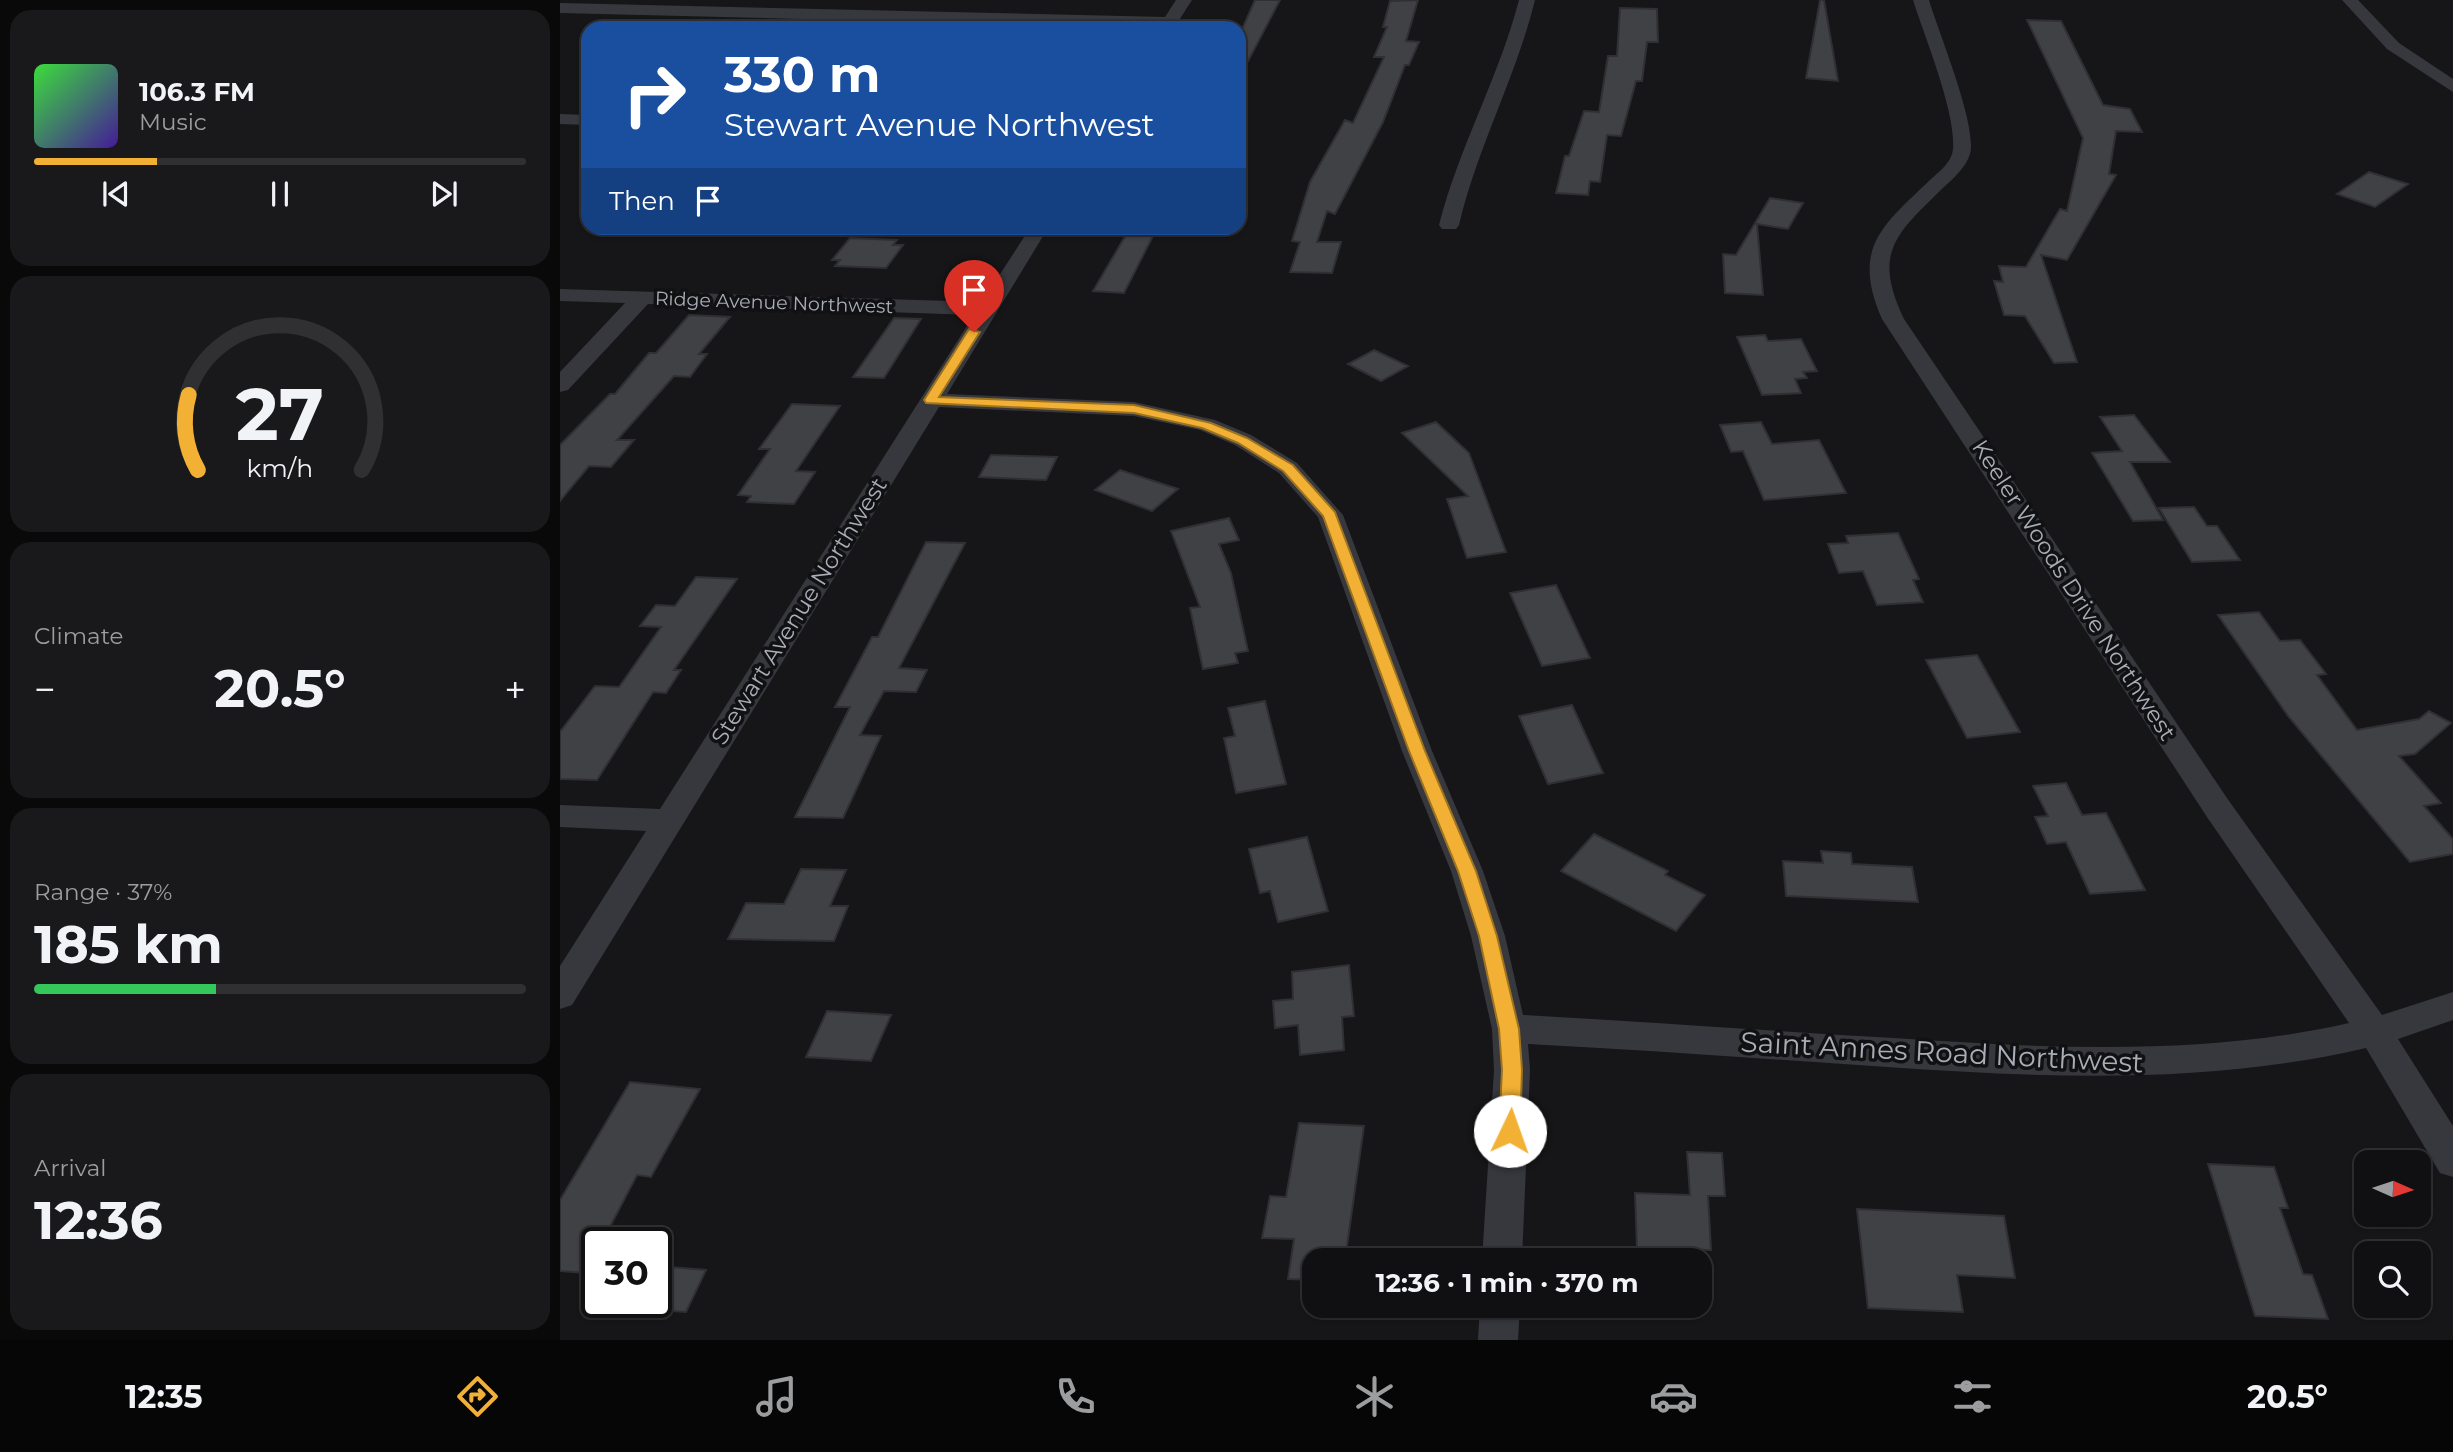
<!DOCTYPE html>
<meta charset="utf-8">
<style>
:root{--surface:#101012;--page:#19191b;--text:#f1f3f6;--muted:#9c9d9f;--line:#303032;--accent:#f2b134}
body{margin:0;font-family:Montserrat,sans-serif;background:var(--page);color:var(--text);height:100vh;display:flex;flex-direction:column;font-size:26px;white-space:nowrap}
*{box-sizing:border-box;margin:0}
p{font-size:23px;color:var(--muted)}
.icon{flex:none;width:38px;height:38px;fill:none;stroke:currentColor;stroke-width:2;stroke-linecap:round;stroke-linejoin:round}
.map{position:relative;flex:1;overflow:hidden}
.sheet{display:flex;flex-direction:column;gap:10px;padding:10px;background:#09090a;width:560px}
.sheet>*{flex:none}
.banner{position:absolute;left:21px;top:21px;width:665px;height:214px;border-radius:21px;box-shadow:0 2px 5px #0004,0 0 0 2px var(--line);background:#1a4fa0;color:#fff;overflow:hidden}
.needle{width:46px;rotate:93deg}
.tools{position:absolute;left:1794px;top:1150px;display:grid;gap:14px}
.tools a{display:grid;place-items:center;width:77px;height:77px;border-radius:14px;background:var(--surface);box-shadow:0 2px 5px #0004,0 0 0 2px var(--line);font-size:35px}
.speed{position:absolute;left:21px;top:1227px;display:flex;gap:14px;font-size:35px;font-weight:700;text-align:center}
.speed>*{display:grid;place-content:center;width:91px;height:91px;border-radius:50%;background:var(--surface);box-shadow:0 2px 5px #0004,0 0 0 2px var(--line);line-height:1}
.speed .limit{border:4px solid #111;border-radius:10px;background:#fff;color:#111}
.pin{position:absolute;display:grid;place-items:center;width:60px;height:60px;color:#fff;margin:-72px -30px;border-radius:50% 50% 50% 0;rotate:-45deg;box-shadow:0 0 7px #0007}
.pin .icon{rotate:45deg}
.me{position:absolute;width:77px;margin:-38px;rotate:3deg;stroke-linejoin:round;filter:drop-shadow(0 0 5px #0008)}
.turn{display:flex;align-items:center;gap:24px;height:147px;padding:0 28px;font-size:32px}
.turn .icon{width:91px;height:91px;stroke-width:2.5}
.turn b{display:block;font-size:49px;line-height:60px}
.then{display:flex;align-items:center;height:66px;padding:0 28px;background:#0003;gap:14px;font-size:26px}
.big{font-size:52px;font-weight:700;line-height:1.1}
.sheet .tile{flex:1;display:flex;flex-direction:column;justify-content:center;gap:10px;min-width:0;padding:0 24px;border-radius:21px;background:var(--page)}
.sheet .dial{align-items:center;gap:0}
.dial svg{height:182px;overflow:visible;fill:none;stroke:var(--line);stroke-width:7;stroke-linecap:round;text-anchor:middle}
.dial text{fill:var(--text);stroke:none}
.song{display:flex;align-items:center;gap:21px}
.cover{width:84px;height:84px;border-radius:10px;background:linear-gradient(135deg,hsl(120 70% 55%),hsl(260 70% 35%))}
.played{height:7px;border-radius:4px;background:linear-gradient(90deg,var(--accent) 25%,var(--line) 25%)}
.keys{display:flex;justify-content:space-around;direction:ltr}
.heat{display:flex;justify-content:space-between;align-items:center;font-size:38px;direction:ltr}
.charge{height:10px;border-radius:5px;background:linear-gradient(90deg,#34c759 37%,var(--line) 0)}
.trip{position:absolute;left:742px;top:1248px;width:410px;height:70px;border-radius:21px;background:var(--surface);box-shadow:0 2px 5px #0004,0 0 0 2px var(--line);font-weight:700;line-height:70px;text-align:center}
.tab-bar{display:flex;height:112px;justify-content:space-around;align-items:center;background:#060607;color:var(--muted)}
.tab-bar .icon{width:49px;height:49px}
.tab-bar .selected{color:var(--accent)}
.tab-bar b{font-size:32px;color:var(--text)}
main{display:flex;flex:1;min-height:0}
.map>svg:first-child{display:block}
</style>
<main>
<section class="sheet">
<div class="tile">
<div class="song"><i class="cover"></i><div><b>106.3 FM</b><p>Music</p></div></div>
<div class="played"></div>
<div class="keys"><svg class="icon" aria-label="previous" viewBox="0 0 24 24"><path d="M18 5L8 12l10 7zM5 5v14"/></svg><svg class="icon" aria-label="pause" viewBox="0 0 24 24"><path d="M8 5v14M16 5v14"/></svg><svg class="icon" aria-label="next" viewBox="0 0 24 24"><path d="M6 5l10 7-10 7zM19 5v14"/></svg></div>
</div>
<div class="tile dial"><svg viewBox="0 0 100 80">
<path d="M14 69A42 42 0 1 1 86 69"/>
<path d="M14 69A42 42 0 0 1 10 36" stroke="#f2b134"/>
<text x="50" y="56" font-size="32" font-weight="700">27</text>
<text x="50" y="72" font-size="11">km/h</text>
</svg></div>
<div class="tile"><p>Climate</p>
<div class="heat"><a>−</a><b class="big">20.5°</b><a>+</a></div>
</div>
<div class="tile"><p>Range · 37%</p><b class="big">185 km</b><div class="charge"></div></div>
<div class="tile"><p>Arrival</p><b class="big">12:36</b></div>
</section>
<div class="map">
<svg width="1893" height="1340" viewBox="0 0 1893 1340">
<rect width="100%" height="100%" fill="#161618"/>
<path fill="#404145" stroke="#303034" stroke-width="2" d="M695,0H720L686,65L679,62V36Z
M858,0L846,41L859,42L849,65H845L823,122L775,214L767,211L757,242H781L772,273L730,272L740,242L732,241L750,182L785,120L793,123L824,57H814L827,27H823L830,1Z
M1260,0H1264L1278,81L1246,78Z
M1060,8L1097,9L1098,42H1087L1082,81H1076L1061,136L1047,135L1040,182L1030,181L1028,195L996,193L1005,156H1009L1024,111L1039,112L1048,56H1057Z
M1467,20L1501,21L1543,105L1570,109L1582,132L1556,131L1549,174L1556,175L1507,260L1481,255L1517,362L1494,363L1465,316L1444,315L1434,281L1443,282L1439,266L1466,267L1500,209L1507,211L1523,138Z
M1809,172L1848,184L1815,207L1777,194Z
M1210,198L1243,203L1228,229L1197,224L1203,295L1165,293L1163,254L1176,255Z
M570,228H597L564,293L533,291Z
M290,238L337,240L333,245H343L326,268L275,266L280,260H272Z
M129,315L170,317L139,354H147L130,377L114,376L57,440H74L51,467L29,466L0,501V445L50,394H55L89,353H96Z
M334,318L361,319L324,378L293,377Z
M1205,335L1208,341L1241,339L1257,371L1243,372L1247,378L1235,379L1241,393L1202,395L1177,337Z
M814,350L848,366L821,381L788,364Z
M232,404L280,406L236,471L255,472L234,504L187,502L191,496L178,495L210,449H199Z
M1574,415L1610,462H1570L1603,520L1573,521L1532,453L1562,451L1540,417Z
M876,422L909,453L946,552L907,558L887,499L908,496L842,433Z
M1201,422L1212,444L1259,440L1286,493L1204,500L1183,451L1171,452L1160,425Z
M431,455L497,457L486,480L419,477Z
M560,470L618,489L592,511L535,490Z
M1634,507L1647,526H1657L1680,560L1632,562L1599,508Z
M669,518L679,540L659,544L671,573L688,651L675,653L678,663L643,669L630,608L640,607L611,531Z
M1338,533L1359,579L1353,580L1363,602L1317,605L1303,571L1279,573L1268,544L1288,543L1286,536Z
M366,542L405,543L339,668L367,670L356,692L324,691L300,735L321,736L283,818L235,817L290,707H275L312,637H318Z
M136,577L177,579L114,670H121L106,693L93,692L37,780L0,779V732L35,686L59,687L101,627L80,626L96,605L115,606Z
M996,585L1030,658L982,666L950,593Z
M1699,612L1720,641L1740,640L1766,674L1757,675L1797,730L1859,719L1869,711L1891,723L1855,754L1839,756L1881,803L1864,806L1893,839V854L1850,862L1728,716L1658,615Z
M1417,655L1460,732L1407,738L1366,660Z
M705,701L726,784L676,793L664,738L675,736L668,708Z
M1012,705L1043,773L988,784L959,716Z
M1506,783L1522,815L1546,813L1585,890L1530,894L1506,842L1487,844L1475,817L1488,816L1473,786Z
M1034,834L1108,871L1105,875L1145,895L1116,931L1001,871Z
M747,837L768,911L718,922L710,891L700,893L689,849Z
M1261,851L1291,853L1292,864L1352,867L1358,902L1226,896L1223,861L1263,863Z
M241,869L286,870L270,906H288L274,941L168,939L186,903L224,904Z
M789,965L794,1016L782,1017L784,1050L740,1055L738,1025L715,1028L713,1001L733,999L732,972Z
M267,1011L331,1015L311,1061L246,1057Z
M70,1082L140,1089L91,1177L77,1175L42,1242H37V1253L26,1273L0,1271V1200Z
M739,1123L804,1126L785,1260H754V1280L728,1279L734,1239L702,1238L710,1196L726,1197Z
M1127,1152L1162,1153L1165,1196H1148L1151,1250L1077,1248L1075,1193L1130,1195Z
M1648,1164L1714,1167L1728,1208H1720L1743,1274L1752,1275L1768,1319L1695,1316Z
M1297,1209L1444,1216L1455,1278L1397,1275L1403,1312L1308,1308Z
M96,1266L146,1270L126,1312L96,1310Z"/>
<g fill="none" stroke-linecap="round" stroke-linejoin="round">
<path fill="#37383d" fill-rule="evenodd" d="M616,0H632L614,28L0,13V3L605,17Z
M959,0H975C956,77 917,148 899,225L896,229H882L879,225C899,147 939,77 959,0Z
M1353,0H1369C1378,31 1418,126 1410,154C1406,167 1394,178 1384,187C1336,234 1312,252 1344,319L1669,801L1822,1015L1893,992V1020L1838,1039L1893,1126V1177L1880,1173L1806,1048C1647,1085 1488,1078 1327,1067C1207,1059 1087,1050 968,1044L970,1070L962,1260H922L934,1070L932,1029L911,936L891,871L842,751L758,517L719,473L675,445L640,430L574,416L379,407L12,1005L0,1009V966L86,831L0,827V805L100,809L414,315L88,304L8,390L0,392V372L65,303L0,301V289L422,302L470,228H488L387,394L574,402L655,420L691,435L737,463L783,515L872,751L923,871L945,936L963,1015C1087,1022 1211,1031 1334,1038C1486,1048 1640,1057 1789,1023L1647,817L1322,319C1291,248 1322,226 1371,179C1380,171 1392,162 1393,149C1396,112 1365,38 1353,0Z
M1782,0H1798L1839,43L1893,79V92L1827,49Z
M0,114L28,115V125L0,124Z
M920,1306H960L958,1340H918Z"/>
</g>
<path fill="#f2b134" stroke="#9d7322" stroke-width="2" d="M409,329L420,332L379,397L574,405L651,423L687,438L733,465L775,512L865,751L916,871L937,936L959,1029L962,1070L960,1131L957,1137L950,1140L942,1137L939,1131L942,1070L939,1029L919,936L898,871L849,751L763,516L723,471L678,443L642,428L574,413L366,403L364,400Z"/>
<g text-anchor="middle" stroke-width="7" stroke-linejoin="round" paint-order="stroke">
<g font-size="19" fill="#a8adb8" stroke="#111113">
<text transform="translate(214 302) rotate(2)" y="7">Ridge Avenue Northwest</text>
</g>
<g font-size="23" fill="#a8adb8" stroke="#111113">
<text transform="translate(1514 590) rotate(57)" y="8">Keeler Woods Drive Northwest</text>
<text transform="translate(239 611) rotate(-58)" y="8">Stewart Avenue Northwest</text>
</g>
<g font-size="28" fill="#a8adb8" stroke="#111113">
<text transform="translate(1382 1052) rotate(3)" y="10">Saint Annes Road Northwest</text>
</g>
</g>
</svg>
<div class="tools">
<a><svg class="needle" viewBox="-14 -14 28 28"><path d="M0-13l5 13h-10z" fill="#e53935"/><path d="M0 13l5-13h-10z" fill="#9c9d9f"/></svg></a>
<a><svg class="icon" aria-label="search" viewBox="0 0 24 24"><circle cx="10" cy="10" r="6"/><path d="M15 15l6 6"/></svg></a>
</div>
<div class="speed"><div class="limit">30</div></div>
<div class="pin" style="left:414px;top:332px;background:#d93025"><svg class="icon" aria-label="arrive" viewBox="0 0 24 24"><path d="M6 21V4h12l-3 4 3 4H6"/></svg></div>
<svg class="me" style="left:950px;top:1131px" viewBox="-20 -20 40 40"><circle r="19" fill="#fff"/><path d="M0-13L10 11 0 6-10 11z" fill="#f2b134"/></svg>
<div class="trip">12:36 · 1 min · 370 m</div>
<div class="banner">
<div class="turn"><svg class="icon" aria-label="right" viewBox="0 0 24 24"><path d="M7 20v-9h11M14 6l5 5-5 5"/></svg><div><b>330 m</b>Stewart Avenue Northwest</div></div>
<div class="then">Then<svg class="icon" aria-label="arrive" viewBox="0 0 24 24"><path d="M6 21V4h12l-3 4 3 4H6"/></svg></div>
</div>
</div>
</main>
<nav class="tab-bar">
<b>12:35</b>
<svg class="icon selected" aria-label="directions" viewBox="0 0 24 24"><path d="M12 3l9 9-9 9-9-9zM9 14v-3h6M13 9l2 2-2 2"/></svg>
<svg class="icon" aria-label="music" viewBox="0 0 24 24"><path d="M9 18V5l10-2v13"/><circle cx="6" cy="18" r="3"/><circle cx="16" cy="16" r="3"/></svg>
<svg class="icon" aria-label="phone" viewBox="0 0 24 24"><path d="M5 4h4l2 5-3 2q2 4 5 5l2-3 5 2v4C11 20 4 13 5 4z"/></svg>
<svg class="icon" aria-label="climate" viewBox="0 0 24 24"><path d="M12 3v18M4 7l16 10M4 17L20 7"/></svg>
<svg class="icon" aria-label="car" viewBox="0 0 24 24"><path d="M5 17H2v-5l4-1 3-4h7l3 4 3 1v5h-3M9 17h6M6 11h13"/><circle cx="7" cy="17" r="2"/><circle cx="17" cy="17" r="2"/></svg>
<svg class="icon" aria-label="filters" viewBox="0 0 24 24"><path d="M4 7h16M4 17h16"/><circle cx="9" cy="7" r="2"/><circle cx="15" cy="17" r="2"/></svg>
<b>20.5°</b>
</nav>
